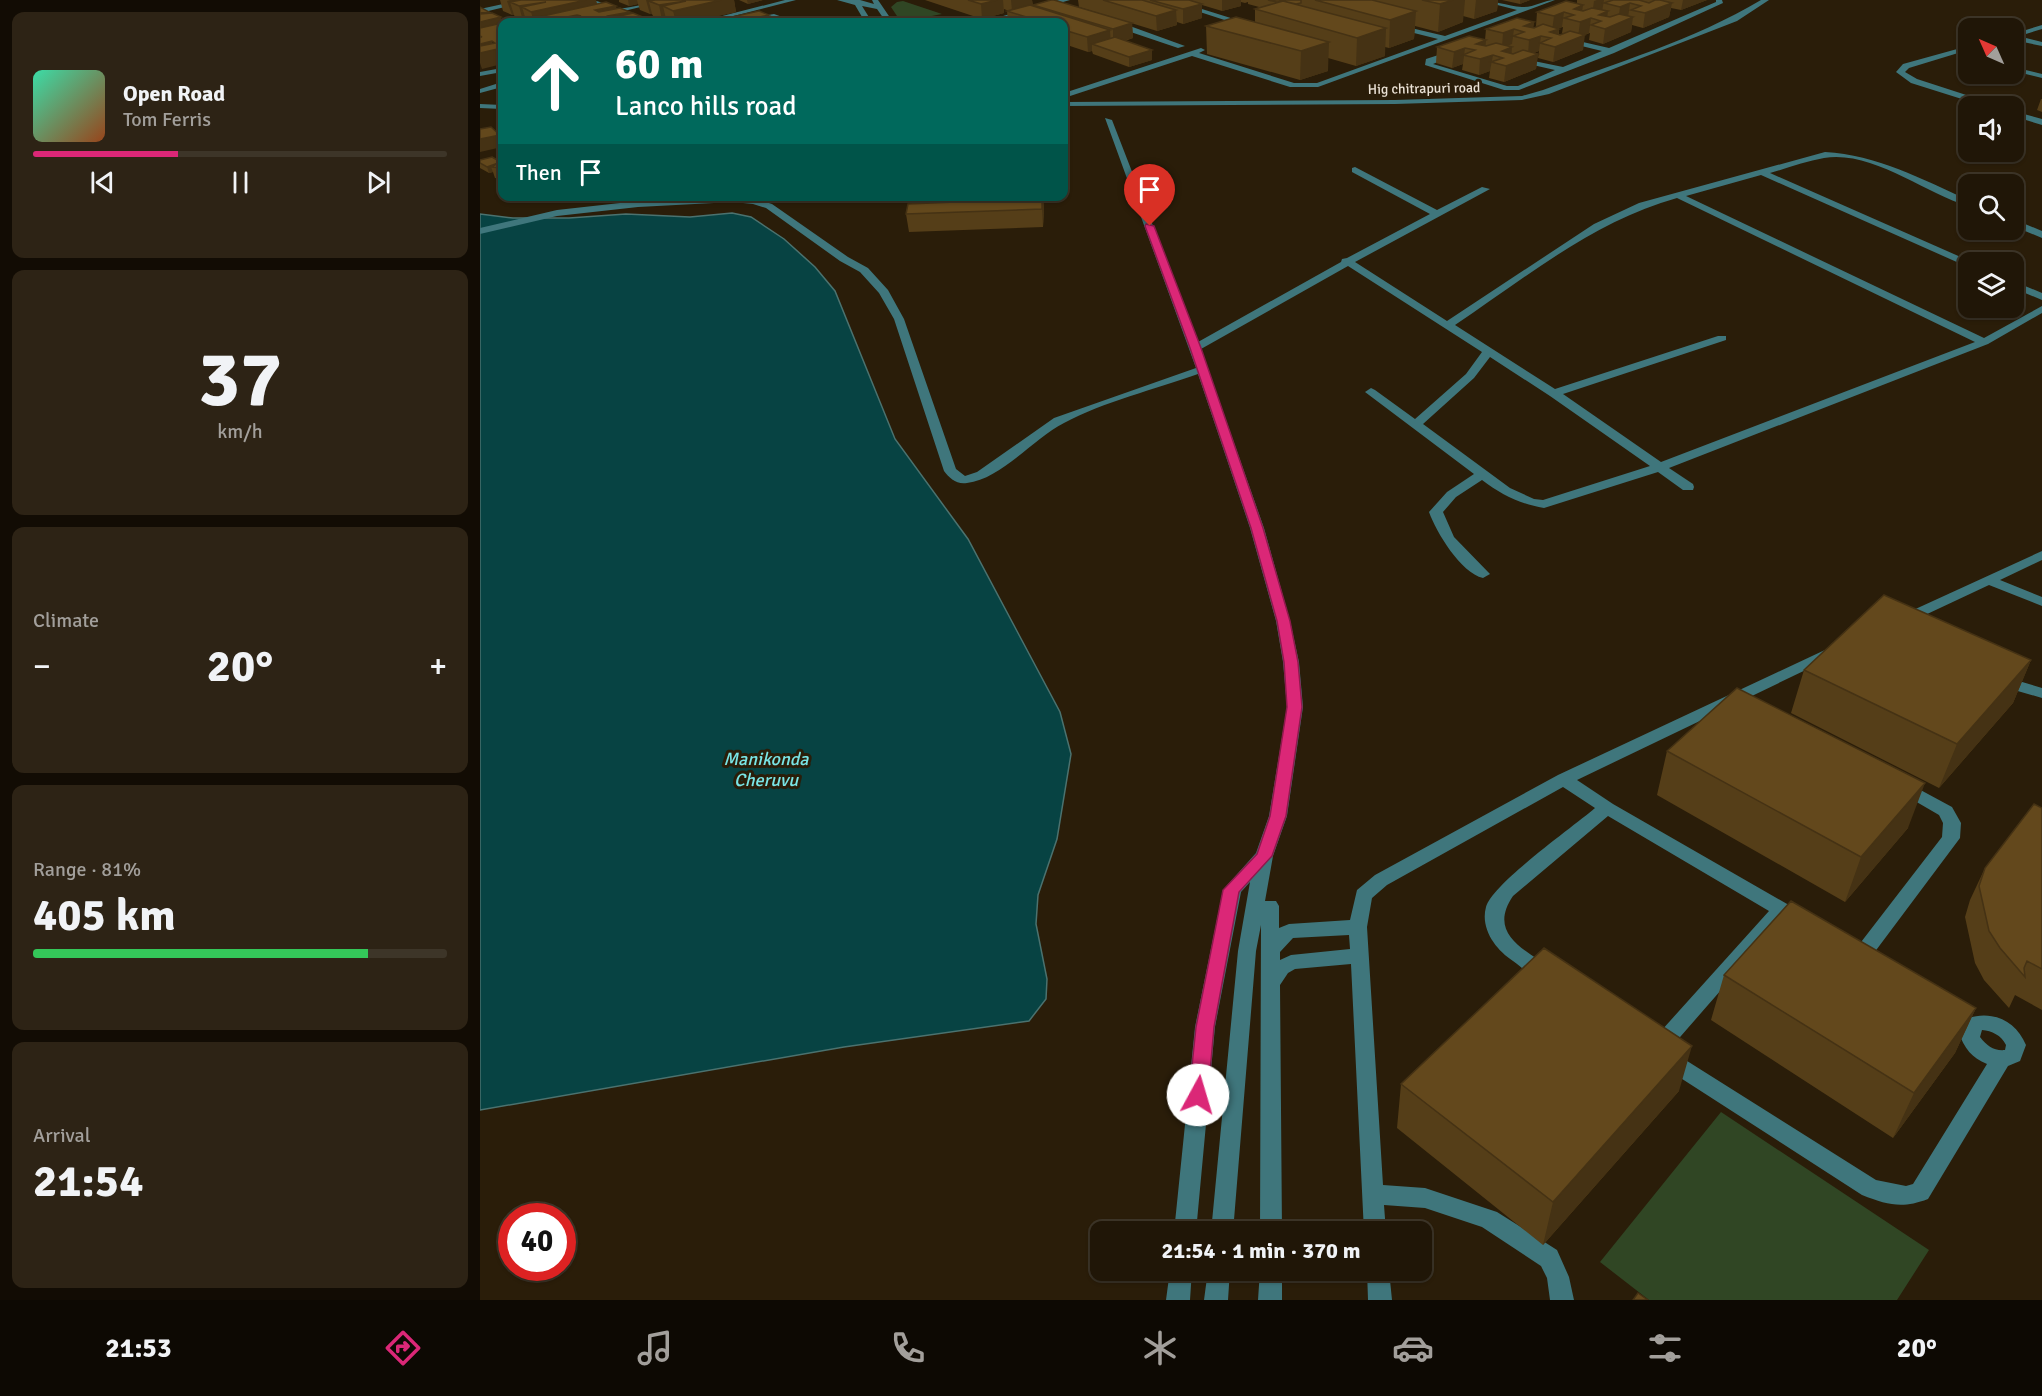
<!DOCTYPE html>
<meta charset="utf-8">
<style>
:root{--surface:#201607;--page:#2d2315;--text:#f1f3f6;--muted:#a29f9b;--line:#3d3528;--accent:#db2777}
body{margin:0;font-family:Signika,sans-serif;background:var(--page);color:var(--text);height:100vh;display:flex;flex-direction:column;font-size:22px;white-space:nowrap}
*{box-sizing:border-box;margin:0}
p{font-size:20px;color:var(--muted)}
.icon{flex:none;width:33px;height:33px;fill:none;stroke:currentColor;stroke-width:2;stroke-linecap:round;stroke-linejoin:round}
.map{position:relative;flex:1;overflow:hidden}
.side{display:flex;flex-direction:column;gap:12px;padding:12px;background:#120c04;width:480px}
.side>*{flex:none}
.banner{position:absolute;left:18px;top:18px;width:570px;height:183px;border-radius:12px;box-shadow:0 2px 4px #0004,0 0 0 2px var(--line);background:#00695c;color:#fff;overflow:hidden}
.needle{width:39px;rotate:315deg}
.controls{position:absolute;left:1478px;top:18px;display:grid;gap:12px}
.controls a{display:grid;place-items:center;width:66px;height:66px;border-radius:12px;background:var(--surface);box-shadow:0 2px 4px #0004,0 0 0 2px var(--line);font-size:30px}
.speed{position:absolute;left:18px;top:1203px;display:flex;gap:12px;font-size:30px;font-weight:700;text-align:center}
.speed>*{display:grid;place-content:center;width:78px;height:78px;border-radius:50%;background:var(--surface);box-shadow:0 2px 4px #0004,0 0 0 2px var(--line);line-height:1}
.speed .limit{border:9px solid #d22;background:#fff;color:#111}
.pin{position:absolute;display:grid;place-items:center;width:51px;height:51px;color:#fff;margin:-62px -26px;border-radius:50% 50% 50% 0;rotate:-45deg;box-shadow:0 0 6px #0007}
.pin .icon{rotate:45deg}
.me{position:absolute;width:66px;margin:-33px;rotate:6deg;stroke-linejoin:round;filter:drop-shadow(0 0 4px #0008)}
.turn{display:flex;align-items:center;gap:21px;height:126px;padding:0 18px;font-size:27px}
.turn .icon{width:78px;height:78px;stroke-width:2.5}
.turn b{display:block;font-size:42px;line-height:51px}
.then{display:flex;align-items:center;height:57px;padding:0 18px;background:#0003;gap:12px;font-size:22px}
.big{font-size:45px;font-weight:700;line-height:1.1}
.side .tile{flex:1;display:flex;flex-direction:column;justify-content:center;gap:9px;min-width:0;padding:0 21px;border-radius:12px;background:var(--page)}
.side .dial{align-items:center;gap:0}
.dial b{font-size:78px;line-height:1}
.song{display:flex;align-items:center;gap:18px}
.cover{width:72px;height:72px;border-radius:9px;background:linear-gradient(135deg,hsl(160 70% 55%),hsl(20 70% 35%))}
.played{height:6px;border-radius:3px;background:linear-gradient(90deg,var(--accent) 35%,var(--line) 35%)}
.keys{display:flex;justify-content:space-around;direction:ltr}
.heat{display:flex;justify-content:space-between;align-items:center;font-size:33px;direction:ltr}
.charge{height:9px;border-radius:4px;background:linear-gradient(90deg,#34c759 81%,var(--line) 0)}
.trip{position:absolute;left:610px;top:1221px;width:342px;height:60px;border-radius:12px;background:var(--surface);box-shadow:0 2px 4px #0004,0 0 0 2px var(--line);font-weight:700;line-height:60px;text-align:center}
.tab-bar{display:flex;height:96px;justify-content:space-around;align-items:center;background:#0d0903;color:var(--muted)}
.tab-bar .icon{width:42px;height:42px}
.tab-bar .current{color:var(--accent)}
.tab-bar b{font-size:27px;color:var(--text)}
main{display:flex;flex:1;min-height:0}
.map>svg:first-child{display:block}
</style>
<main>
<section class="side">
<div class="tile">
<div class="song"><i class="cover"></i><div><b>Open Road</b><p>Tom Ferris</p></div></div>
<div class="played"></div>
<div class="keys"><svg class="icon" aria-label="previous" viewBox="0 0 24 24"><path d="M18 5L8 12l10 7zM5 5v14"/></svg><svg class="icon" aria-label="pause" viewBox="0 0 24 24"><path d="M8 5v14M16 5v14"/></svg><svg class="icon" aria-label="next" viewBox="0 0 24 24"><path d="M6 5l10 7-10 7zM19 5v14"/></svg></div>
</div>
<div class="tile dial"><b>37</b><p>km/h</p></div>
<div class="tile"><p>Climate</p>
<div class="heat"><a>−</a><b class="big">20°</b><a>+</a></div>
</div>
<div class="tile"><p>Range · 81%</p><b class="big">405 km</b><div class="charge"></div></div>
<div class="tile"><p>Arrival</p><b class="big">21:54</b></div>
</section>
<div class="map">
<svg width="1562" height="1300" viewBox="0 0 1562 1300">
<rect width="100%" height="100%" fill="#2a1d09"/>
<path fill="#304624" d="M423,1L462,14L421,22L411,7L417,2Z
M1241,1112L1449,1250L1417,1300H1169L1120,1262Z"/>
<path fill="#074343" stroke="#4b726f" stroke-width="1.5" d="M252,213L271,217L304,239L335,267L355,291L415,439L488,539L580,712L591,754L577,839L558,895L556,924L567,979L566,999L549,1021L364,1047L0,1110V214L33,218H89L146,214L210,217Z"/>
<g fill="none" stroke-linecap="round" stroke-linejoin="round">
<path fill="#3f767c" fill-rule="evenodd" d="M41,0H54L0,13V9Z
M109,0C120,0 126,6 136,8C148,10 174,0 189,0L144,11L168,22C156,22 148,14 136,13C123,11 97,22 80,22L130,10Z
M305,0H316L230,22H219Z
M357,0H380L394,4L392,0H398L413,22H406L397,9L382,6L392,22H385L375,5Z
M579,0H590L512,22H502Z
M683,0H693L770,24L763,26Z
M998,0C1013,0 1027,6 1042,7C1053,8 1064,0 1075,0L838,87H810L712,56L584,98V93L721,48L725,50L719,53L814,83H837L958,39L914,28V24L965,36L1037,10Z
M1236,0H1242L1243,3L1134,53L1039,90H1024L945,65L946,59L974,50L978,52L977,54L953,64L1027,86H1038L1075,70L1035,61V57L1083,67L1122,51L1081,41V37L1129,48L1236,2Z
M1281,0H1289L1257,21L1069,94L1042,100L915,104L584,106V102L915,100L1042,96L1063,90C1136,63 1214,40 1281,0Z
M294,14L316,22C307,23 299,18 290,18C283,19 277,21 270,18Z
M630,21H636L705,46L698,48L630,25Z
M1562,25V29L1533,38V34Z
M1546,38L1562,42V46L1543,42Z
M1488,46V50L1429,68L1425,72L1437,79L1514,104L1515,106H1504L1431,83L1416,72L1423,64Z
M1533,67L1562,74V78L1533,71Z
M22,68V72L0,76V72Z
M19,83H22V87L0,93V89Z
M0,104L22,105V109L0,108Z
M1533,111L1562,119V125L1533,116Z
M625,118L632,120L718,342L861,262L862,259L867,258L950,214L872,172V168L875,167L957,210L1002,187L1010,189L875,262L967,321L1114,224L1159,203L1345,152C1397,155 1442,179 1488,200V206C1444,193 1392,150 1344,158C1326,161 1308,168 1290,173L1492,262H1488V267L1281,175L1206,196L1504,338L1562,306V313L1508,344L1189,468L1213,484L1214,487L1213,490H1203L1178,472L1064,508C1040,504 1022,495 1002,480L976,497L963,512L974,537L1010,574L1003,578C981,573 956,532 949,512L967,492L994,474L885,392L891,388L895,390L935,419L986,374L1002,352L868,266L721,349L784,528L810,621L819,662L823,707L807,816L793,856L785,901H796L799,906V928L809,924L870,920L877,890L895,875L1078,775L1347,649H1357L1360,652L1357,655L1097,780L1133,804L1328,916L1330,921L1328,926L1321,928L1303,919L1187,1052L1196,1054L1396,1180L1426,1186L1433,1184L1507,1064C1492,1058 1484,1048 1479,1033L1488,1018C1513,1010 1536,1021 1546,1045L1540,1061L1528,1066L1448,1199C1422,1209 1408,1205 1382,1195L1182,1066L1179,1060L1182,1054L1172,1053L1169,1047L1172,1041L1289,911L1128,816L1033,896C1007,934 1045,950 1073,969L1076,974L1073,979C1058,984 1044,969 1033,961C1016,950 1000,929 1006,907C1013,883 1093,827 1115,808L1083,787L907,885L892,898L887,927L903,1185L945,1188L1017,1212L1077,1250L1089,1277L1094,1300H1070L1067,1278L1061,1266L1002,1227L945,1208L904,1205L906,1232H884L871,964L815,969L808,973L800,985L802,1232H780L781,925L776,951L753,1232H731L758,951L770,882L761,892L735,1027L716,1232H694L715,1027L743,890L776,853L789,816L807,707L803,662L796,621L770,528L718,374C676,389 623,402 584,423C553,439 521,479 487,483C477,485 469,478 464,471L414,319L399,293L380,272L360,261L286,208L273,204L253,202L158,207L77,216L0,234V228L77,210L158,201L256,196L274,198L292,204L368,257L388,268L408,290L424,319L476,469L485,476L497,472L574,418L716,368ZM1197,198L1495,342L1181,462L1083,394L1246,340V336H1238L1075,389L975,325C1045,278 1114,221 1197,198ZM1010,357L1070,396L1170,466L1063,500L1054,499L1030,488L943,424L994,378ZM869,935L870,949L811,955L800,960V952L813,938ZM1502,1030C1512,1031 1521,1035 1526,1045L1525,1050C1514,1051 1507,1046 1500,1037Z
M0,132L22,136V140L0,138Z
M1533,219L1562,231V238L1533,226Z
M1533,281L1562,293V300L1533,288Z
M1562,551V560L1520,580L1562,597V606L1509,585L1428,623H1418L1416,620L1418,617Z
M1522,676L1562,688V698L1517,685L1514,681L1517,677Z
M1422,780L1472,807L1481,823L1480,838L1388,961L1381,963L1368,958L1366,953L1368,948L1378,946L1462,837L1463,823L1459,815L1416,790L1414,786L1416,782Z
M690,1270H712L710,1300H686Z
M728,1270H750L748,1300H724Z
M780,1270H802V1300H778Z
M887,1270H909L912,1300H888Z"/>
</g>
<path fill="#553e18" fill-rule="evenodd" d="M20,0H116L117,4L136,6V8L150,14L164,22H48L46,20L43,21L35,17L34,15H32L23,11Z
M134,0H254L256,12L210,22H189L186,21V19L182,20L173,16L172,14H170L160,10L158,4L149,6L139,2V0Z
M259,0H283L268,4Z
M445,0H552L553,6V5L652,23L653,38L645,41L672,60L649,67L613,54L612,51L608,52L584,44V22H528L527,11H529L524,9V13L502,19Z
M598,0H1018L1017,11L994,19L983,16V22L958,32L935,26L934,39L909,48L905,47V56L876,66L848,58V71L820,80L727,54L726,26L775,22V9L779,7L768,4V2L765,3L761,2V6L742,11L722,5V18L703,24L697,22V25L677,31L599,7Z
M1022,0H1050L1040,4Z
M1097,0H1227L1201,10L1191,8L1189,17L1163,28L1152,25L1151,32L1123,44L1109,40L1110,33L1104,35L1103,50L1073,62L1058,58L1059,51L1054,53L1058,54L1056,69L1024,82L1009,78L1010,71L999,75L982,70L983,64L972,68L956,63L957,47L1005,40L1006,29L1054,22L1053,28L1057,27L1056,26L1057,12L1097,4ZM1083,27L1082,33L1084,34H1079V28Z
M1561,99H1562V112L1557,110Z
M0,160L21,162L22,161V179L15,178L13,172L9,173L0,168Z
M499,196H563L564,209L563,227L429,232L426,214L498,201Z
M1551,660L1533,703L1459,788L1311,713L1324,670Z
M1187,751L1428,828L1365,902L1177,795Z
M1562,808V1010L1535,995L1529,1008L1504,980L1495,963L1485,917L1490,900L1505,868Z
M1244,975L1496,1008L1475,1053L1413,1138L1231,1020Z
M921,1084L1199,1091L1063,1245L917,1128Z"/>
<path fill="#453214" d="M30,0H116L118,10L136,6L138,14L150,12L152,20L163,17L164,22H118L97,15L99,22H73L72,20L63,16L65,22H54L51,12L42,7L46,20L43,21L39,6L30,2L34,15H32L27,1Z
M148,0H157L158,4L149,6Z
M166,0H254L256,12L210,22H196L193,11L183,6L186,19L182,20L179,5L169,2L172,14H170Z
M267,0H283L268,4Z
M517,0H523L524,13L502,19L501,4Z
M531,0H552L553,6L532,11Z
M742,0H761V6L742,11Z
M973,0H985L983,22L958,32L960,4Z
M996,0H1018L1017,11L994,19Z
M1040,0H1050L1040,4Z
M1117,0H1124L1122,12L1112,16L1114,1Z
M1203,0H1227L1201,10Z
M1150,3L1148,18L1138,22L1140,7Z
M1192,3L1189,17L1163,28L1165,13Z
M722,4V18L703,24V9Z
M1103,5L1101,20L1094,9Z
M696,10L697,25L677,31L676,16Z
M936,11L934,39L909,48L910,20Z
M1128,11L1126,26L1119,15Z
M9,12L11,19L21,17L22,23V44L0,36V13Z
M1084,12L1082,27L1072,31L1074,16Z
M289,15L291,22H271V19Z
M1153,17L1151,32L1123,44L1125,29Z
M1111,18L1109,33L1098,37L1100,22Z
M1054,22L1052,37L1044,26Z
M652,23L653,38L633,44V29Z
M906,28L905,56L876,66L877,38Z
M1034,29L1032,44L1022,48L1023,33Z
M1079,29L1078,44L1070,32Z
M630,30L631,46L612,44V51L608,52L607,37Z
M1105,35L1103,50L1073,62L1075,47Z
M1061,36L1059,51L1048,55L1049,40Z
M0,38L12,41L15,50L22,48V64L2,69L0,63Z
M1006,40L1005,55L996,44Z
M849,42L848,71L820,80L821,51Z
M1032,47L1031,62L1022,51Z
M985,48L983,64L972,68L974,52Z
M672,50V60L649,67V57Z
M1058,54L1056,69L1024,82L1026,66Z
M1013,55L1010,71L999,75L1000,59Z
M20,135L22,147L0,152V139Z
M7,167H11L13,172L9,173Z
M562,196H563L564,209L563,227L562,209Z
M1551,660L1533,703L1459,788L1477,744Z
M1445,783L1428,828L1365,902L1381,857Z
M1496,1008L1475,1053L1413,1138L1434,1093Z
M1212,1046L1199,1091L1063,1245L1073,1202Z"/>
<path fill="#63481c" stroke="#453214" stroke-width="1.5" d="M41,0H106L51,12L42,7L66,2L39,6L30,2Z
M175,0H241L193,11L183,6L206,1L179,5L169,1Z
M488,0H517L501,4Z
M571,0H574L652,23L633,29L553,5Z
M623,0H662L696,10L676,16Z
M670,0H709L722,4L703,9Z
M788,0H821V3L816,4L803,1L797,2Z
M835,0H892L936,11L910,20Z
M942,0H973L960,4Z
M1133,0H1159L1169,3L1175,0H1180L1192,3L1165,13L1151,10L1161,6L1150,3L1140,7L1124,3Z
M803,1L906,28L877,38L775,9Z
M1086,1L1103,5L1094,9L1103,11L1112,8L1128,11L1119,15L1130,17L1139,14L1153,17L1125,29L1111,25L1121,21L1111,18L1100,22L1084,18L1094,15L1084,12L1074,16L1057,12Z
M126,2L136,6L115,10L119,12L140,8L150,12L128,16L131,18L153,13L163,17L140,22H109H113H75L101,16L97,15L72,20L63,16Z
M550,5L630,30L607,37L584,30V22H562L527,11Z
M0,8V7L9,12L0,13Z
M279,11L289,15L271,19L275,21L294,17L304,21L297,22H229Z
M12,13L21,17L0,22V14Z
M756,17L849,42L821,51L726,26Z
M1037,18L1054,22L1044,26L1054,28L1063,24L1079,29L1070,32L1080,35L1090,31L1105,35L1075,47L1060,43L1071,38L1061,36L1049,40L1033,36L1044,32L1034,29L1023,33L1006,29Z
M315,20L321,22H306Z
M22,23V30L18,31L22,32V48L0,53V46L15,43L12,41L0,44V37H2L0,36V28Z
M989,36L1006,40L996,44L1006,46L1016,43L1032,47L1022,51L1033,54L1043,50L1058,54L1026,66L1011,62L1023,58L1013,55L1000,59L983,55L995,50L985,48L974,52L957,47Z
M635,37L672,50L649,57L612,44Z
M11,127L20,135L0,139V129Z
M12,157L21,162L7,167L0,163V160Z
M22,161V168L11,167Z
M499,196H562V209L426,214L428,204L498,201Z
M1404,595L1551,660L1477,744L1324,670Z
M1257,688L1445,783L1381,857L1187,751Z
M1554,804L1562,808V969L1547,961L1544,968L1545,977L1520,948L1509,931L1499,886L1505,868Z
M1311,901L1496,1008L1434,1093L1244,975Z
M1064,948L1212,1046L1073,1202L921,1084Z
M1158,1293L1168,1300H1153Z"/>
<path fill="#db2777" stroke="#8e194d" stroke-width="1.5" d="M666,224L674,226L721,348L783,528L810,621L818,662L822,707L806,816L792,856L759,892L734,1027L728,1095L725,1101L718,1104L712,1101L709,1095L716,1027L743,890L777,854L790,816L807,707L804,662L797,621L771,528L710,348L665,226Z"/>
<g text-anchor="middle" stroke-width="6" stroke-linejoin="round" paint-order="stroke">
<g font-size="14" fill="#eae1d5" stroke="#2a1d09">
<text transform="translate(944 88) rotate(-1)" y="5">Hig chitrapuri road</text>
</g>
<g font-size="18" font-style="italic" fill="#79e5e6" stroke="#2a1d09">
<text x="286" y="765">Manikonda<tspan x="286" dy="21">Cheruvu</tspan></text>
</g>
</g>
</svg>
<div class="controls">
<a><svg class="needle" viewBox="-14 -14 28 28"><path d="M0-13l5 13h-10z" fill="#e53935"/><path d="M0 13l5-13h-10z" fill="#a29f9b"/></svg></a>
<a><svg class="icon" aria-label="sound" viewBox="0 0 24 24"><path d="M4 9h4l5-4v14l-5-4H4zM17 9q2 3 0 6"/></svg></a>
<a><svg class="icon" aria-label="search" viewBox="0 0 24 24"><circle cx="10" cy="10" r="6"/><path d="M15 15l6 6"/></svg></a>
<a><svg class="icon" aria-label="layers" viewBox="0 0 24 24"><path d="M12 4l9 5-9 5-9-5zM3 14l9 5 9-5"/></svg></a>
</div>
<div class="speed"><div class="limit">40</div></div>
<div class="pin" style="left:670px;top:226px;background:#d93025"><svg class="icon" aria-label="arrive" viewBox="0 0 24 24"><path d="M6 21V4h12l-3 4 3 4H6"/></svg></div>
<svg class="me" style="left:718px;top:1095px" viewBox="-20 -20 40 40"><circle r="19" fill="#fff"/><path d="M0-13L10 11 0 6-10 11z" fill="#db2777"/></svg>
<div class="trip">21:54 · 1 min · 370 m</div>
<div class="banner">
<div class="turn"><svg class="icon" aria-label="ahead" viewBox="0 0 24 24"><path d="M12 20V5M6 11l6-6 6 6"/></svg><div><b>60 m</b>Lanco hills road</div></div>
<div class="then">Then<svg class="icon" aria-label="arrive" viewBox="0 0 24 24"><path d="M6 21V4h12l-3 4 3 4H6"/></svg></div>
</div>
</div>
</main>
<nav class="tab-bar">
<b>21:53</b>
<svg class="icon current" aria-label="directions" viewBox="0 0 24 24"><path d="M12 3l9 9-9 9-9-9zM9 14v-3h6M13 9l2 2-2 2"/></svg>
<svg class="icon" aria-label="music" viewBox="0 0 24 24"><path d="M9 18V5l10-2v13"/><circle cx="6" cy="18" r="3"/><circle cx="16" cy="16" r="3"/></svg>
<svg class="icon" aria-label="phone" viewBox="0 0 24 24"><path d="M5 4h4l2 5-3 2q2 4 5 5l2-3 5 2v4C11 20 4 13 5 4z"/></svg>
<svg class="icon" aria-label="climate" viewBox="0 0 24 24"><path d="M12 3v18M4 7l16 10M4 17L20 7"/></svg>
<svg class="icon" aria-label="car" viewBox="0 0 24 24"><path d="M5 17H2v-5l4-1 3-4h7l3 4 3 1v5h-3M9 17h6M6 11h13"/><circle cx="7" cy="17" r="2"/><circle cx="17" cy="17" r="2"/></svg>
<svg class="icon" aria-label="filters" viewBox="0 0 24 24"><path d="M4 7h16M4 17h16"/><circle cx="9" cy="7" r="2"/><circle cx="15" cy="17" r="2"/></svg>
<b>20°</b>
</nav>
